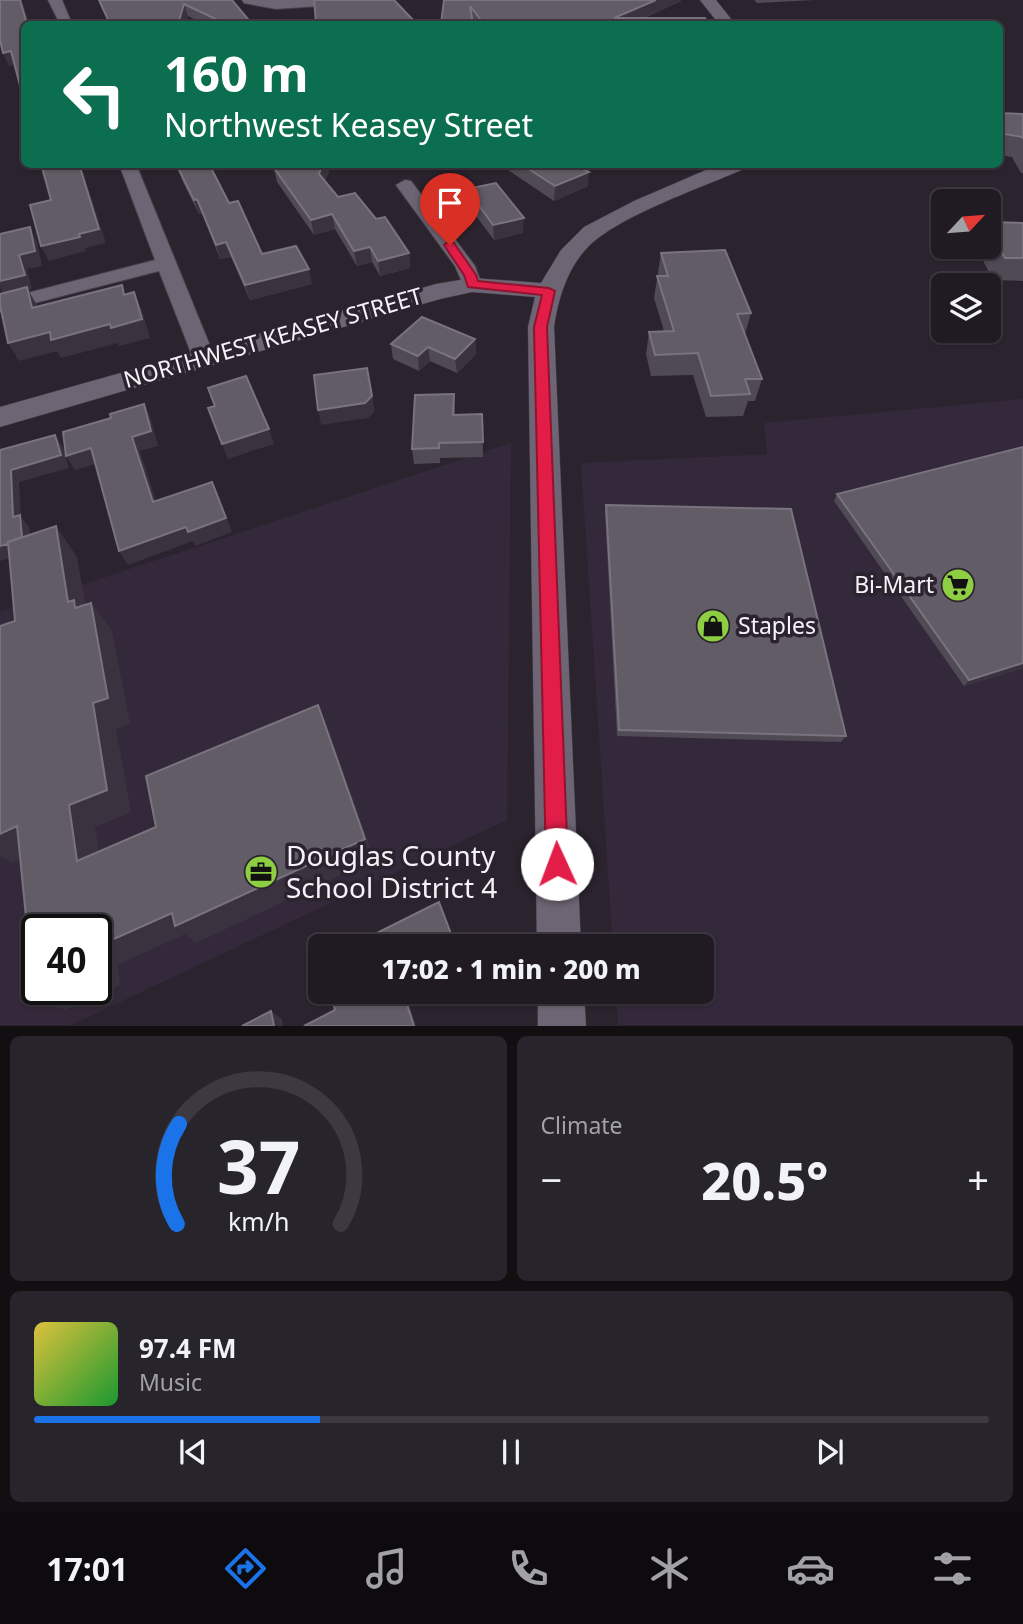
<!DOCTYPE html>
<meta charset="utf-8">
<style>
:root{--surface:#201b23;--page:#28242b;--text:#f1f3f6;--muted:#a2a1a6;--line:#3d3941;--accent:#1a73e8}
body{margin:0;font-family:"Noto Sans",sans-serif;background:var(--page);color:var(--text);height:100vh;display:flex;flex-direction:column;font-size:26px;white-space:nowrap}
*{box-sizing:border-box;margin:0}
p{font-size:23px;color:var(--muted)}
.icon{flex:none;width:38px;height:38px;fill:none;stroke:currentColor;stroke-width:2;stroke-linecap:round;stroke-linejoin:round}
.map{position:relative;height:1026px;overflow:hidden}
.sheet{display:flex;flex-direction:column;gap:10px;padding:10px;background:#120f13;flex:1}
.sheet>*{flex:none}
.top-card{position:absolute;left:21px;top:21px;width:982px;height:147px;border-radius:10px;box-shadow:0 2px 5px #0004,0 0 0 2px var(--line);background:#0b6e4f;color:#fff;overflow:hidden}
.needle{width:46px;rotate:64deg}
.tools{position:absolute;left:931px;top:189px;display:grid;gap:14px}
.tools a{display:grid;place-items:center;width:70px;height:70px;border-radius:10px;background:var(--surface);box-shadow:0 2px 5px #0004,0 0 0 2px var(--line);font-size:35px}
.speed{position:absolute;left:21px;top:914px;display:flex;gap:14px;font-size:35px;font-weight:700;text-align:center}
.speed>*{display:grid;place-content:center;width:91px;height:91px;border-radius:50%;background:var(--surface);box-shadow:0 2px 5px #0004,0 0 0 2px var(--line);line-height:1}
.speed .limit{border:4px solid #111;border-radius:10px;background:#fff;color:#111}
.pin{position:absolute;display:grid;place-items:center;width:60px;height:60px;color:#fff;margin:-72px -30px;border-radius:50% 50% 50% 0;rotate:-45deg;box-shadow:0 0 7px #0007}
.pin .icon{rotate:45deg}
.me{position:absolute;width:77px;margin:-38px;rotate:358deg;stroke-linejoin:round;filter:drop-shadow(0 0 5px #0008)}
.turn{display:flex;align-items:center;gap:24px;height:147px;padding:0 28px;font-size:32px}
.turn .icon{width:91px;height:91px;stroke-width:2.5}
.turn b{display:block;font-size:49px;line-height:60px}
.big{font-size:52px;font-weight:800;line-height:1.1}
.sheet .card{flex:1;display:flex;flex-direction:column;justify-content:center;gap:10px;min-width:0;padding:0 24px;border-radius:10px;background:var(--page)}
.sheet .dial{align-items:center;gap:0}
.dial svg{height:182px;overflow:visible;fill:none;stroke:var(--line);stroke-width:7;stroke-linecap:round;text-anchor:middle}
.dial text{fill:var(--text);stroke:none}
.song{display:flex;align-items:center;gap:21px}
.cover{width:84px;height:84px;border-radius:10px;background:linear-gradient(135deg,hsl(50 70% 55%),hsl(130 70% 35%))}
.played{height:7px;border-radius:4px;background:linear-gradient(90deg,var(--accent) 30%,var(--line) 30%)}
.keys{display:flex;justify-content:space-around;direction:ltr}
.heat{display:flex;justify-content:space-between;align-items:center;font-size:38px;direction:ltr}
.sheet .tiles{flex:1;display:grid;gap:10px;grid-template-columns:1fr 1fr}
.card:last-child{grid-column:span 2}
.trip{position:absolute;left:308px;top:934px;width:406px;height:70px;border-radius:10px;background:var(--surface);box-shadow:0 2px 5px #0004,0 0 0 2px var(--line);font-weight:800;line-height:70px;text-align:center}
.menu{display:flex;height:112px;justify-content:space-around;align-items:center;background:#0d0b0e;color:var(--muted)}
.menu .icon{width:49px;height:49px}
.menu .active{color:var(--accent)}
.menu b{font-size:32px;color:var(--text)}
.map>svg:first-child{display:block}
</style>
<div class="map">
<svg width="1023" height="1026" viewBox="0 0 1023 1026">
<rect width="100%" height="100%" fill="#2b242f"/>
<path fill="#34293a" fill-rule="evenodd" d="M1023,399V1025H618L616,992H702V947H613L581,463L767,454L764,423Z
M511,443L507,820L71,1025H0V612ZM37,929H96V989H37Z"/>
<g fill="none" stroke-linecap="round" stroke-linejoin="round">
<defs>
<path id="minor" d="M48,0H62L72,24H60Z
M242,0H357L350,4L276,9L244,3Z
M119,164H136L215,358L212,363L204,365L196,363L193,358L159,271L0,312V300L155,260Z
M405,180L411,181L475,266L482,285L479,289H465L455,266L396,185Z"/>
<path id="tertiary" d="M700,0H716L735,24H719Z
M720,164H749L746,168C704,187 617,216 587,248C567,269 558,299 554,327L581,947H537L528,327L535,297L472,292L440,299L0,427V407L436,284L472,278L541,283L561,250L584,227L634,201Z
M538,992H584L586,1026H538Z"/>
</defs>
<use href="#minor" stroke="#453f49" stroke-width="2"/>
<use href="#tertiary" stroke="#453f49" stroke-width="1"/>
<use href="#minor" fill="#6d6573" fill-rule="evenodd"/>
<use href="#tertiary" fill="#6d6573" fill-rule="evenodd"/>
</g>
<path fill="#504a55" d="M98,0H232L252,24H204L188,16L185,24H109Z
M444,0H681V1L644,18L708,24H474Z
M754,0H815L757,3Z
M999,113L1023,114V173H1021L1012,157L999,155Z
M276,164H332L325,181L338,197L376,219L409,253L410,268L380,276L372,262L357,266L335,229L314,235L277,182L274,168Z
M499,164H573L588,186L554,201Z
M178,168L229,203L262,254L312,284L250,300L231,257L220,259L202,213L199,214L183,182Z
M467,189L523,233L494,240L467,204Z
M989,222L1023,223V281L993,280L976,247H989Z
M661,253L751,313L745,334L762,379L755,401H748L743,416L706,417L693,375L651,376L646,354L649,332L664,331L654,298Z
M475,339L476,354L457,373L430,361L419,371L393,359L391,344Z
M454,394L455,415L482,414L483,457L440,458V463L414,464L412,449Z
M1023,447V668L964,686L834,501L837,494Z
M606,505L846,736L841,742L617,736L605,512Z"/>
<path fill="#3a333f" d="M20,0H22L29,24H27Z
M656,0H681V1L629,24L614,18Z
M184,4L188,16L185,24H178Z
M11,51L17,64L9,66L3,53Z
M79,164H80L106,243L85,248L86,251L49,261L41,246L79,234Z
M323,164H332L322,188L319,174Z
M589,172L588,186L554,201L555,186Z
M197,199L202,213L199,214L194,200Z
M332,214L335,229L314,235L311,220Z
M524,218L523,233L494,240L493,225Z
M30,227L37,242L42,266L27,269L32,289L28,290L37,305L42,326L5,296L0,288V281L19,255Z
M226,242L231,257L220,259L216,245Z
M370,247L372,262L357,266L354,251Z
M409,253L410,268L380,276L378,261Z
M309,269L312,284L250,300L245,285Z
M134,292L142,310L150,338L119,346L118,343L61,358L57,351L19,361L8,343Z
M475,339L476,354L457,373L455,359Z
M428,347L430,361L419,371L418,356Z
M367,368L375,411L368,418L321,425L318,410Z
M144,404L151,419L158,446L140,451L161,516L153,502L132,437Z
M269,429L274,444L228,459L222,444Z
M55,435L63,447L69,468L19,482L21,517L29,527L32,551L0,561V546L13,517L11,470Z
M91,448L100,463L75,470L66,456Z
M212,482L232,532L195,546L193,541L128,565L119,551Z
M56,526L77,557L88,620L91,603L112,631L130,724L116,729L131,812L95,827L104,880L77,861L69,805L68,602Z
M1023,663V668L964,686L969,680Z
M318,705L329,731L374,859L196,943L185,934L117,965L120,985L66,1010L34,998L54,989H96V947Z
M17,826L47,847L11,863L0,856V834Z
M410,992H431L409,1004L416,1026H414L404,995Z
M271,1011L282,1019L283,1026H274Z"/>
<path fill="#625c67" stroke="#79737e" stroke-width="2" d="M0,0H20L27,24H24V101L11,51L3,53L0,40Z
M99,0H232L252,24H226L184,4L178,24H110Z
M314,0H394L417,24H319L316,22Z
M444,0H656L614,18H705L708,24H484L470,6L473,24H441Z
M999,113L1023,114V138L1022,137L999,133Z
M41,164H79L99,229L79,234L80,237L41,246L30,205L51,200Z
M192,164H209L229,203L238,201L262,254L296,246L309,269L245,285L226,242L216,245L197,199L194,200L178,168Z
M276,164H323L319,174L338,197L355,193L376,219L385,217L409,253L378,261L370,247L354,251L332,214L311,220L274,168Z
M521,164H573L589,172L555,186Z
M496,183L524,218L493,225L467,189Z
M989,222L1023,223V258H1005L989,230Z
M30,227L35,251L19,255L25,275L0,281V234Z
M725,250L751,313L737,314L762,379H745L750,394L711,396L698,353L655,355L649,332L674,331L657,276H668L661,253Z
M122,285L124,295L134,292L142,319L111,328L110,324L51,340L50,332L8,343L0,305V294L27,287L32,308Z
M422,317L475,339L455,359L428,347L418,356L391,344Z
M367,368L372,396L365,403L318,410L314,375Z
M246,376L269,429L222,444L208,408L215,406L208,388Z
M454,394L453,415L482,414L483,442L439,443V448L412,449L415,395Z
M144,404L151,431L132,437L153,502L212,482L226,518L188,532L186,527L119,551L91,448L66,456L63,432L111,418L110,414Z
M55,435L61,455L11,470L13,517L20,515L22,537L8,542V544L0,546V450Z
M1023,447V663L969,680L837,494Z
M606,505L791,509L846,736L619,730Z
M56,526L68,602L74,600L75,608L91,603L108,698L93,703L107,790L69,805L77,861L156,827L146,776L318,705L365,839L175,926L172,913L96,947V929H37V989H54L34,998L17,826L0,834V626L15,621L8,542Z
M439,902L456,947H349Z
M330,992H410L404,995L414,1026H304L335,1010Z
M271,1011L274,1026H242Z"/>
<path fill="#e11d48" stroke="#92132f" stroke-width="2" d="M446,243H454L476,275L478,281L549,288L555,291L547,327L568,864L565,871L557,874L549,871L546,864L534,327L542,295L468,287L464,275L444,245Z"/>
<defs>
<symbol id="supermarket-disc" viewBox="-11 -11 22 22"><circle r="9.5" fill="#8ece43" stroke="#2b242f"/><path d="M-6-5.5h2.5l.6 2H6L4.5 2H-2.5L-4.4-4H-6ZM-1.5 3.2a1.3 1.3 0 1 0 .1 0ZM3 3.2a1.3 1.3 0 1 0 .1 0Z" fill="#111"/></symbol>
<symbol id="shop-disc" viewBox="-11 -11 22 22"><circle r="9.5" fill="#8ece43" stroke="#2b242f"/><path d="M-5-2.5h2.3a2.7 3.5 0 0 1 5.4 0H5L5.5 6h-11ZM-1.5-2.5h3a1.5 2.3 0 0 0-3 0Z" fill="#111"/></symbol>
<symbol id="office-disc" viewBox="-11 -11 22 22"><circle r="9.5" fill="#8ece43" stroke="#2b242f"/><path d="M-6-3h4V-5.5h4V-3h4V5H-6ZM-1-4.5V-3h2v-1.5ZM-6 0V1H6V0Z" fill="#111"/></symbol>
</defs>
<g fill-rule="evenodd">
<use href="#supermarket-disc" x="939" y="566" width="38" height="38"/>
<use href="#shop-disc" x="694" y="607" width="38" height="38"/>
<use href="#office-disc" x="242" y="853" width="38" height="38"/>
</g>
<g text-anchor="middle" stroke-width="7" stroke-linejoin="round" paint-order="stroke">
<g font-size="23" fill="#f6f2fa" stroke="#2b242f">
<text transform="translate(273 338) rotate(-16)" y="8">NORTHWEST KEASEY STREET</text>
</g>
<g font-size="23" fill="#f6f2fa" stroke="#2b242f" text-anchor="end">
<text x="934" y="593">Bi-Mart</text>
<text x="738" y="634" text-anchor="start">Staples</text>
</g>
<g font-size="28" fill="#f6f2fa" stroke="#2b242f" text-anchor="start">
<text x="286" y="866">Douglas County<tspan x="286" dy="32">School District 4</tspan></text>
</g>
</g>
</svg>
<div class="tools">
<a><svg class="needle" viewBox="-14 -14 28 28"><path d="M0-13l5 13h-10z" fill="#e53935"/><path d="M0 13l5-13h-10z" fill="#a2a1a6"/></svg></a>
<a><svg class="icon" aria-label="layers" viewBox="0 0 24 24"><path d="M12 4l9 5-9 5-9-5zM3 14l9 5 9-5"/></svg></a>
</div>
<div class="speed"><div class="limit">40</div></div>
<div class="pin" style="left:450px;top:245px;background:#d93025"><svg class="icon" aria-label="arrive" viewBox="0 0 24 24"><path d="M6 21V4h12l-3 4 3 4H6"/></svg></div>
<svg class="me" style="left:557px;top:864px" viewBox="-20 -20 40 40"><circle r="19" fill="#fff"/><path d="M0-13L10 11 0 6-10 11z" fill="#e11d48"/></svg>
<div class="trip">17:02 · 1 min · 200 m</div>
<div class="top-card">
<div class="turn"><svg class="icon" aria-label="left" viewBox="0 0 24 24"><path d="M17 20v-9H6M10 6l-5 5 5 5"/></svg><div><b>160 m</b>Northwest Keasey Street</div></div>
</div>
</div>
<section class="sheet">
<div class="tiles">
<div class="card dial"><svg viewBox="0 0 100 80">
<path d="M14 69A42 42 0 1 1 86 69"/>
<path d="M14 69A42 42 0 0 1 15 25" stroke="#1a73e8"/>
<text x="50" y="56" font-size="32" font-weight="700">37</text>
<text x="50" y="72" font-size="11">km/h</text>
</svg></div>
<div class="card"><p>Climate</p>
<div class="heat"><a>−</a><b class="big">20.5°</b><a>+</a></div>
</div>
<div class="card">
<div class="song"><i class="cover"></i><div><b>97.4 FM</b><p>Music</p></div></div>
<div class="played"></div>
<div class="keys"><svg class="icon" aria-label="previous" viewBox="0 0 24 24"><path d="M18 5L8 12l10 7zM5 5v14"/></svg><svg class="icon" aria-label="pause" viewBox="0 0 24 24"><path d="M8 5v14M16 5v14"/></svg><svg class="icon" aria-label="next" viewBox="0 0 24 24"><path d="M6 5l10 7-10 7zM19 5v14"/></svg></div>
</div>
</div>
</section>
<nav class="menu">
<b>17:01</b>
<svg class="icon active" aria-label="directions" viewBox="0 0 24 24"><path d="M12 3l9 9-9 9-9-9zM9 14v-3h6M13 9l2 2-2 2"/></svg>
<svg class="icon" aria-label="music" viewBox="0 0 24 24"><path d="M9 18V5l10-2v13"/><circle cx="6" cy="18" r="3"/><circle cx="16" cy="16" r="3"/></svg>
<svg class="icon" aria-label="phone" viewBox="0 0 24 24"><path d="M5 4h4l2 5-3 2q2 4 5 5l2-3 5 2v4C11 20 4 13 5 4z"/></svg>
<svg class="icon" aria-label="climate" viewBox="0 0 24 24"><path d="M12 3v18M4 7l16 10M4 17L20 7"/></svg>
<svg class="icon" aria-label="car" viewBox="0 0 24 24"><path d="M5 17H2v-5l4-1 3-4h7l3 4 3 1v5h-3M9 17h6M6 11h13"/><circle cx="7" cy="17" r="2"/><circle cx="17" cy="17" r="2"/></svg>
<svg class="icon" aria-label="filters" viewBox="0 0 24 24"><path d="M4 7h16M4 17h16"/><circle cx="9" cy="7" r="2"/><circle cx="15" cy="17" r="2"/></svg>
</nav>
